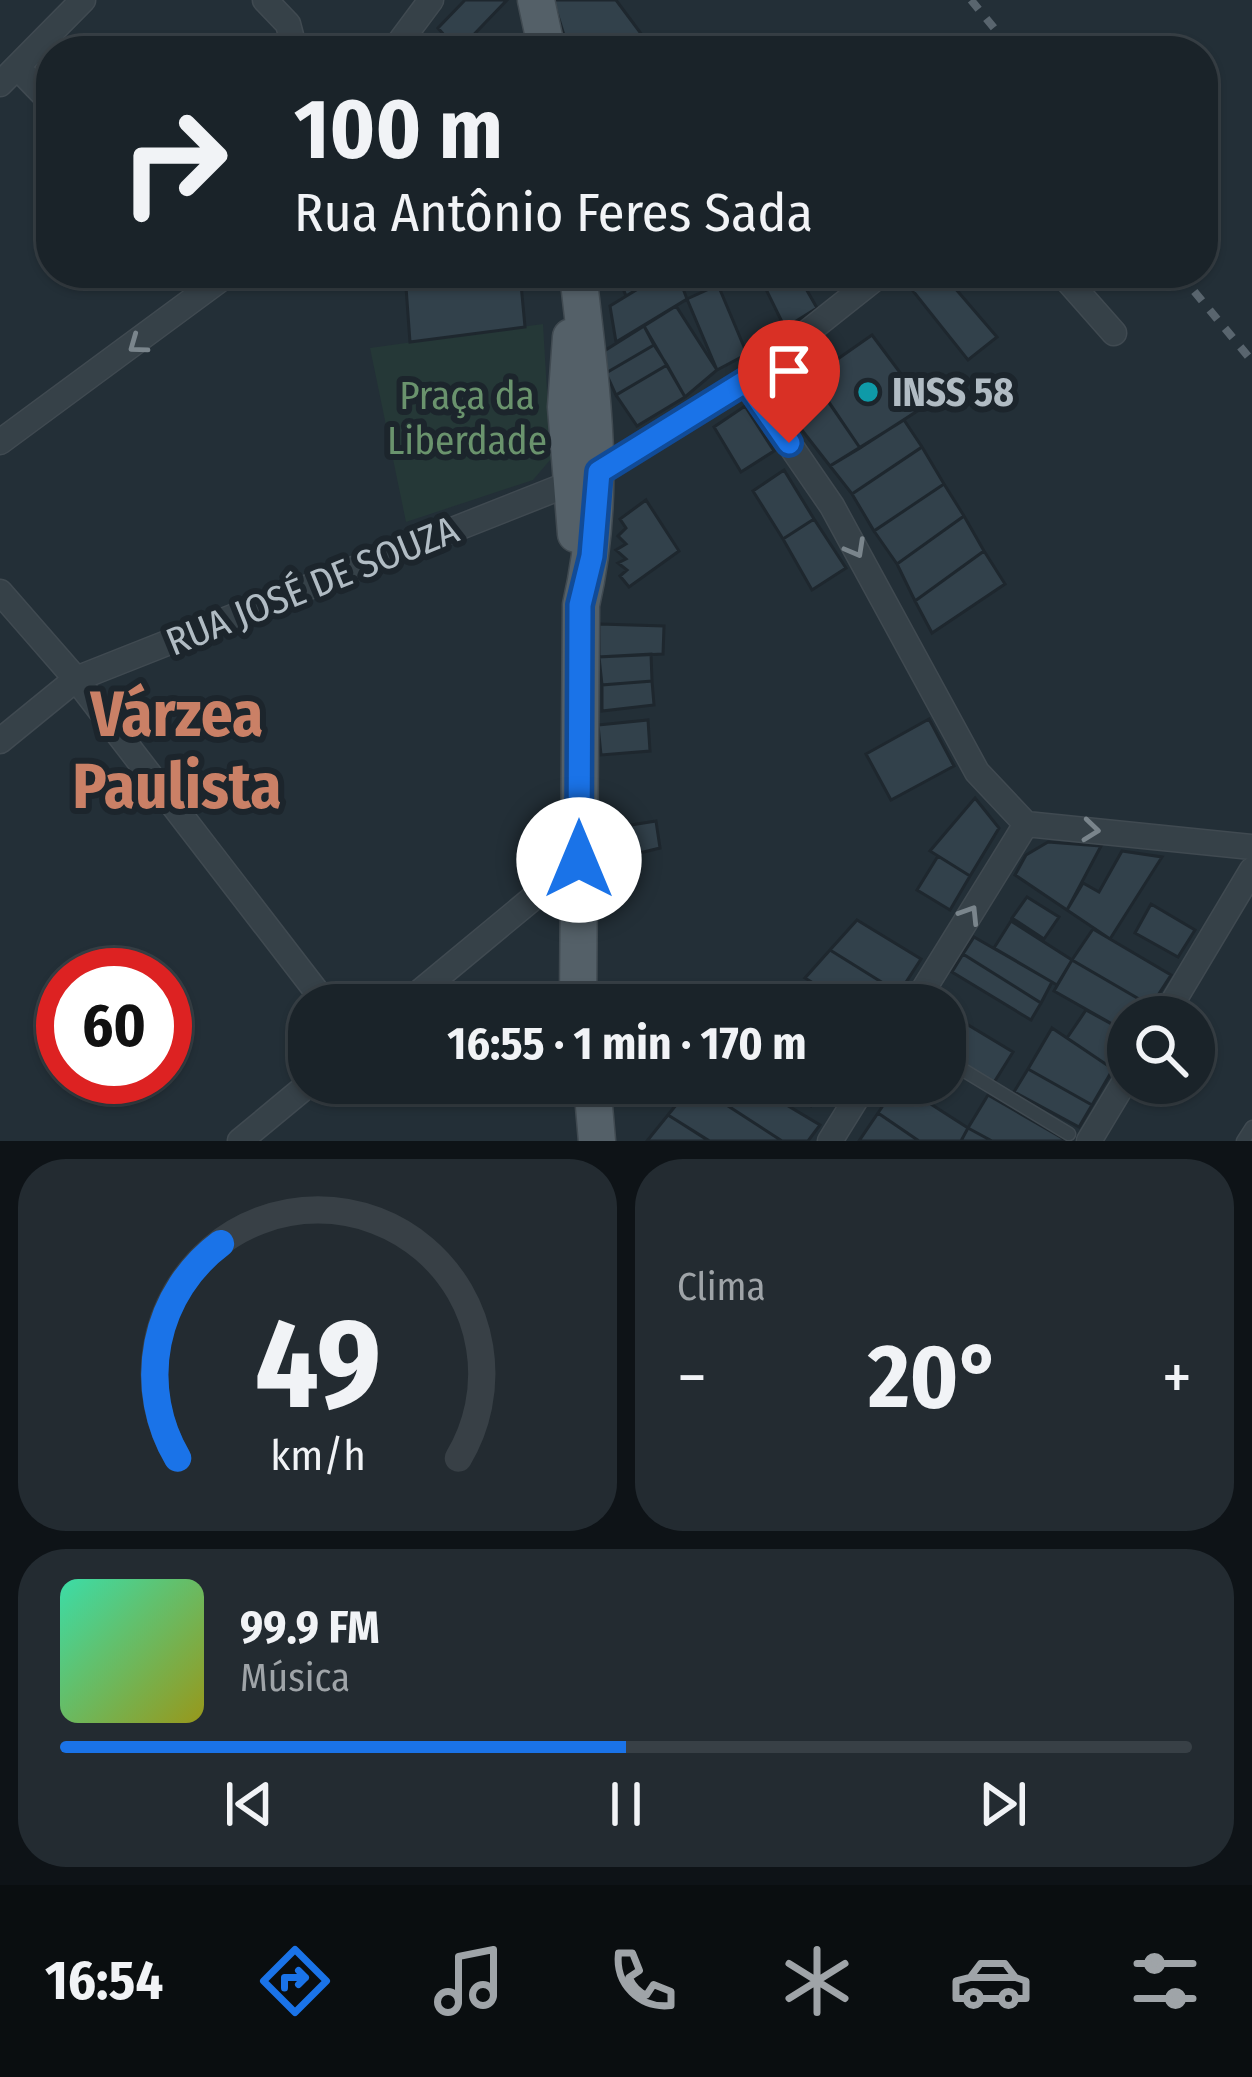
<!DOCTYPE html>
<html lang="pt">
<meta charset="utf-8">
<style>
:root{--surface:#1a2329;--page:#232b31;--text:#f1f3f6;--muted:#9fa4a8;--line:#384046;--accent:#1a73e8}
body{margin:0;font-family:"Fira Sans Condensed",sans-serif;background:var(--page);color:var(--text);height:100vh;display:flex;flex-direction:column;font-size:45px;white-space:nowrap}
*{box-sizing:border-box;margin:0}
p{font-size:39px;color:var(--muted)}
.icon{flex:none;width:66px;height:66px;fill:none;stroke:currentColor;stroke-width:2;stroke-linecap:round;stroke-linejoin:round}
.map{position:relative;height:1141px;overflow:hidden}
.details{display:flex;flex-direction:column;gap:18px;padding:18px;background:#0e1317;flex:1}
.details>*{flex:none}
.top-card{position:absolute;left:36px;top:36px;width:1182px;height:252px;border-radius:48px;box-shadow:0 3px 9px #0004,0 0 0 3px var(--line);background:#1a2329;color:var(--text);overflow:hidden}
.tools{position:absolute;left:1107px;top:996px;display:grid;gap:24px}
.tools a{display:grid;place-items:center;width:108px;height:108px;border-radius:50%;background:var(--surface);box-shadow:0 3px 9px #0004,0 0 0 3px var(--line);font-size:60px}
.speed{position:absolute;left:36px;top:948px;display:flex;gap:24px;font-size:60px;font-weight:700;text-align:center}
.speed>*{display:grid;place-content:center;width:156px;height:156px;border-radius:50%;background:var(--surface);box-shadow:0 3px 9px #0004,0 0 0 3px var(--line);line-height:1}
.speed .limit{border:18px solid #d22;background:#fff;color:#111}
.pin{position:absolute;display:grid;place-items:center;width:102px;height:102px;color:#fff;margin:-123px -51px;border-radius:50% 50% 50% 0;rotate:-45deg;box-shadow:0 0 12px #0007}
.pin .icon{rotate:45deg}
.me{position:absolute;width:132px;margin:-66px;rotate:0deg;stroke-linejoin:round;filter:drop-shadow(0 0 9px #0008)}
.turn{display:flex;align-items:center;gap:42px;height:252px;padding:0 60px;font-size:54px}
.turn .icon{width:156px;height:156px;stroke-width:2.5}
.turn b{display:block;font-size:84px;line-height:102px}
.big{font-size:90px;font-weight:700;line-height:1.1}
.details .card{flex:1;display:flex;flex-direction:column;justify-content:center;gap:18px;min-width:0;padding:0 42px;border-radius:48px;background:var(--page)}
.details .dial{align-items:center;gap:0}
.dial svg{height:312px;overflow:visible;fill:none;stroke:var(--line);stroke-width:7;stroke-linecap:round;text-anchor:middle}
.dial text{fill:var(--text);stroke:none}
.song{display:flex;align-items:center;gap:36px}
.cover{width:144px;height:144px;border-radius:18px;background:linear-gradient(135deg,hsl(160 70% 55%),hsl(60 70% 35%))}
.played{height:12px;border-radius:6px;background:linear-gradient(90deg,var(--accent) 50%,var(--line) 50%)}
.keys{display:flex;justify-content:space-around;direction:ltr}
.heat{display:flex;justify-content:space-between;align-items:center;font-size:66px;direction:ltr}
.details .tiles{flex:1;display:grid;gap:18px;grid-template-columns:1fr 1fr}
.card:last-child{grid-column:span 2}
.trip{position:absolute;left:288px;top:984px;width:678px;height:120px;border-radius:48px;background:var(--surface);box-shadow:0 3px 9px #0004,0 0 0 3px var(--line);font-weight:700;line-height:120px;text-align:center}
.menu{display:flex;height:192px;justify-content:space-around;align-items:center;background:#0a0e10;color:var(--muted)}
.menu .icon{width:84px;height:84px}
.menu .current{color:var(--accent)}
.menu b{font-size:54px;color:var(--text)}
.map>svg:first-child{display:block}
</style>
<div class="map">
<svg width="1252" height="1141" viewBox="0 0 1252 1141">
<rect width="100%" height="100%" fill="#232f37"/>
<path fill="#253837" d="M543,324L551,459L533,480L406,522L370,348Z"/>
<path fill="#32414b" stroke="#1e272e" stroke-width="3" d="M465,0H507L458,51L438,28Z
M553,0H616L654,51H569Z
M405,273H520L525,327L410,342Z
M617,273H664L626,296Z
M664,273H677L687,299L616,342L610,306Z
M758,273H797L817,308L785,328Z
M932,273H942L997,337L968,360L913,291Z
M718,285L747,354L717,370L687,299Z
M676,306L717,370L685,397L644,326Z
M644,326L654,345L606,373L601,353Z
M872,335L925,406L860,448L812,377Z
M654,345L667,365L616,395L606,373Z
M667,365L685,397L637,426L616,395Z
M803,365L860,448L830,466L780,402V383Z
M745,406L774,451L741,472L714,427Z
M904,420L922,447L852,494L830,466Z
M922,447L944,484L874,531L852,494Z
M784,470L814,519L783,539L753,491Z
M944,484L964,516L897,564L874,531Z
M646,500L679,551L629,587L620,576L627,570L618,563L626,559L616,550L626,544L618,536L626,528L620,519Z
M964,516L984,551L915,601L897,564Z
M814,519L846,568L812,590L783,539Z
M984,551L1005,584L932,633L915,601Z
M599,624L664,626L663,654L599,657Z
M651,654L652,681L602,685L599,657Z
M652,681L654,705L602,711V685Z
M929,719L954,766L891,800L866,754Z
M648,720L650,751L601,755L598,725Z
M975,798L999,828L970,876L930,851Z
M656,821L660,848L611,860L606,829Z
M1048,842L1101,846L1067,910L1015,875L1026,855Z
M1122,851L1162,857L1110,939L1067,910L1083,883L1099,892Z
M938,856L970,876L950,910L917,890Z
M1027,897L1059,917L1044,939L1012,918Z
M1151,904L1195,930L1178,957L1135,933Z
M857,920L921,959L899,993L830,950Z
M1011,921L1072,960L1057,985L994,948Z
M1093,929L1171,975L1151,1006L1072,960Z
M974,937L1052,982L1041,1003L963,954Z
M830,950L899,993L891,1005H849L805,978Z
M963,954L1041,1003L1031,1020L952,972Z
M1072,960L1151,1006L1144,1017H1128V1033L1054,991Z
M1086,1010L1128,1033L1113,1069L1067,1038Z
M945,1011L1013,1052L993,1084L945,1053Z
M1052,1028L1113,1069L1092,1105L1028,1069Z
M1028,1069L1092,1105L1079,1127L1014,1092Z
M710,1083H750L820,1125L808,1141H782L705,1091Z
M775,1083H825L811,1106Z
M898,1083L968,1128L961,1141H919L878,1113Z
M693,1084L705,1091L782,1141H709L668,1115Z
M988,1095L1064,1139V1141H992L968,1128Z
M878,1113L881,1115L919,1141H859Z
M668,1115L708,1140L707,1141H647Z
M968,1128L992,1141H961Z"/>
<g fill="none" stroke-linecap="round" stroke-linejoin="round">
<defs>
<path id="lane" d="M945,1059L1069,1134
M1243,1141L1252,1127"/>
<path id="street" d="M265,0L288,24L295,51
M393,51L431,0
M17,67L51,102
M0,84L83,0
M1061,273L1114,333
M746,381L832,506L977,772L1026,824L1252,847
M0,442L229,273
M0,592L76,679L327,1005
M0,741L76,679L599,472L746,381L882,273
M404,1005L579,860
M914,1005L1026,824
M1164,1017L1252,870
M240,1141L310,1083
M830,1141L866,1083
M1089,1141L1128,1076"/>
<path id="primary" d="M536,0L547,51
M578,273C591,391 608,487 581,605L578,1005
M571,337L566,407L576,534
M592,1083L597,1141"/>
</defs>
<use href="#lane" stroke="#404a51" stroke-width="15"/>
<use href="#street" stroke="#404a51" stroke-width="27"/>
<use href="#primary" stroke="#404a51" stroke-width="39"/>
<use href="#lane" stroke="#364148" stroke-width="12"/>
<use href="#street" stroke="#364148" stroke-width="24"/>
<use href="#primary" stroke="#546068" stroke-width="36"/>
<path stroke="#59656e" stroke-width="8" stroke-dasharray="12 12" stroke-linecap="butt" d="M971,0L1013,51
M1179,273L1252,361"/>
</g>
<defs><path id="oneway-chevron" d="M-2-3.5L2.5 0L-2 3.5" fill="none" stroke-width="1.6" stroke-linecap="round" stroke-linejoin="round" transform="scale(3)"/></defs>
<g stroke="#7a858c">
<use href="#oneway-chevron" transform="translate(137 345) rotate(144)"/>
<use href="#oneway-chevron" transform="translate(856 549) rotate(61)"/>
<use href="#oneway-chevron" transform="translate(1091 830) rotate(6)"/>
<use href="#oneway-chevron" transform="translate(970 914) rotate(-58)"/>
</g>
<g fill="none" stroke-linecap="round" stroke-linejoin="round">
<defs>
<path id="route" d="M579,860L580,605L592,556L599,472L746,381L789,443"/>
</defs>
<use href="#route" stroke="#114b97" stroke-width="30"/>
<use href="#route" stroke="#1a73e8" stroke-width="21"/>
</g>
<circle fill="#0f9aa8" stroke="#1c252c" stroke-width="4.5" cx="868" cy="392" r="12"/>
<g text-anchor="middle" stroke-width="12" stroke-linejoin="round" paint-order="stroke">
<g font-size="39" font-weight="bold" fill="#b1bcc4" stroke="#1c252c" text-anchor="start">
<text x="892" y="406">INSS 58</text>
</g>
<g font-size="39" fill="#6a936d" stroke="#1c252c">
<text x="467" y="409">Praça da<tspan x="467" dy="45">Liberdade</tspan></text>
</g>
<g font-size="39" fill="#b1bcc4" stroke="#1c252c">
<text transform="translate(312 585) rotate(-22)" y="14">RUA JOSÉ DE SOUZA</text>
</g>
<g font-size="63" font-weight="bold" fill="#ca8066" stroke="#1c252c">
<text x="177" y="736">Várzea<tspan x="177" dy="72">Paulista</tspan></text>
</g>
</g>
</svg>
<div class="tools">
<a><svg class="icon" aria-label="search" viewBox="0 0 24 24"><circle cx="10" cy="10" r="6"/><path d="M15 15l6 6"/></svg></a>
</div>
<div class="speed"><div class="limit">60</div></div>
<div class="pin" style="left:789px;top:443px;background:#d93025"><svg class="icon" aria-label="arrive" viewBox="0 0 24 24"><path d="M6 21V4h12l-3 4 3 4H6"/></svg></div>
<svg class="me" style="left:579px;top:860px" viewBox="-20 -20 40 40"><circle r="19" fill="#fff"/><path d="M0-13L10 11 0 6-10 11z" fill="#1a73e8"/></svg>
<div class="trip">16:55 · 1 min · 170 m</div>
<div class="top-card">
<div class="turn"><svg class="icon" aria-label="right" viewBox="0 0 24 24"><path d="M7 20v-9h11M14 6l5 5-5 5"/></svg><div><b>100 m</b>Rua Antônio Feres Sada</div></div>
</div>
</div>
<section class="details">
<div class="tiles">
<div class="card dial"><svg viewBox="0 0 100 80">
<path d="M14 69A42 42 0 1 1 86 69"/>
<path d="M14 69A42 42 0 0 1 25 14" stroke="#1a73e8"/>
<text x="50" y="56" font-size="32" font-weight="700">49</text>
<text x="50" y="72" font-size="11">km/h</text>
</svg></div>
<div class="card"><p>Clima</p>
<div class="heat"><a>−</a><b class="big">20°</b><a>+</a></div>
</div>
<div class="card">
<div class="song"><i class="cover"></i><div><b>99.9 FM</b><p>Música</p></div></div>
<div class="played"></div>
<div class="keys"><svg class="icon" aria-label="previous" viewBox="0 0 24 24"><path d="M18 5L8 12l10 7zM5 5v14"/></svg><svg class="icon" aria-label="pause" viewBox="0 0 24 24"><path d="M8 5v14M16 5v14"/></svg><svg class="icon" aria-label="next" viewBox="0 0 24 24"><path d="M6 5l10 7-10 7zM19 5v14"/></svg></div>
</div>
</div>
</section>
<nav class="menu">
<b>16:54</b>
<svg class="icon current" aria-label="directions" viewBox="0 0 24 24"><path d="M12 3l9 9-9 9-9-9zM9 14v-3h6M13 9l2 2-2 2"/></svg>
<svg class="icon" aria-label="music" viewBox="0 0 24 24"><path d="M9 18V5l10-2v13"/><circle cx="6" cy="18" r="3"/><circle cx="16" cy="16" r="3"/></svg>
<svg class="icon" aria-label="phone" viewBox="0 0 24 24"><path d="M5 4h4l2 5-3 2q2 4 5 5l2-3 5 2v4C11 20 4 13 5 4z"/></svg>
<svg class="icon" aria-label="climate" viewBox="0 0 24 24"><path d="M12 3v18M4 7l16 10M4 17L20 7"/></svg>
<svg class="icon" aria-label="car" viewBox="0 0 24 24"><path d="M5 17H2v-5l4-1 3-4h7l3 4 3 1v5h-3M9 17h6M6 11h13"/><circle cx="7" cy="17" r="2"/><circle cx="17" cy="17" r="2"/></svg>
<svg class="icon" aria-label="filters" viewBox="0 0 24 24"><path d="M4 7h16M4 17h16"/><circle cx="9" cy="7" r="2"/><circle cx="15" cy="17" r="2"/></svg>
</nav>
